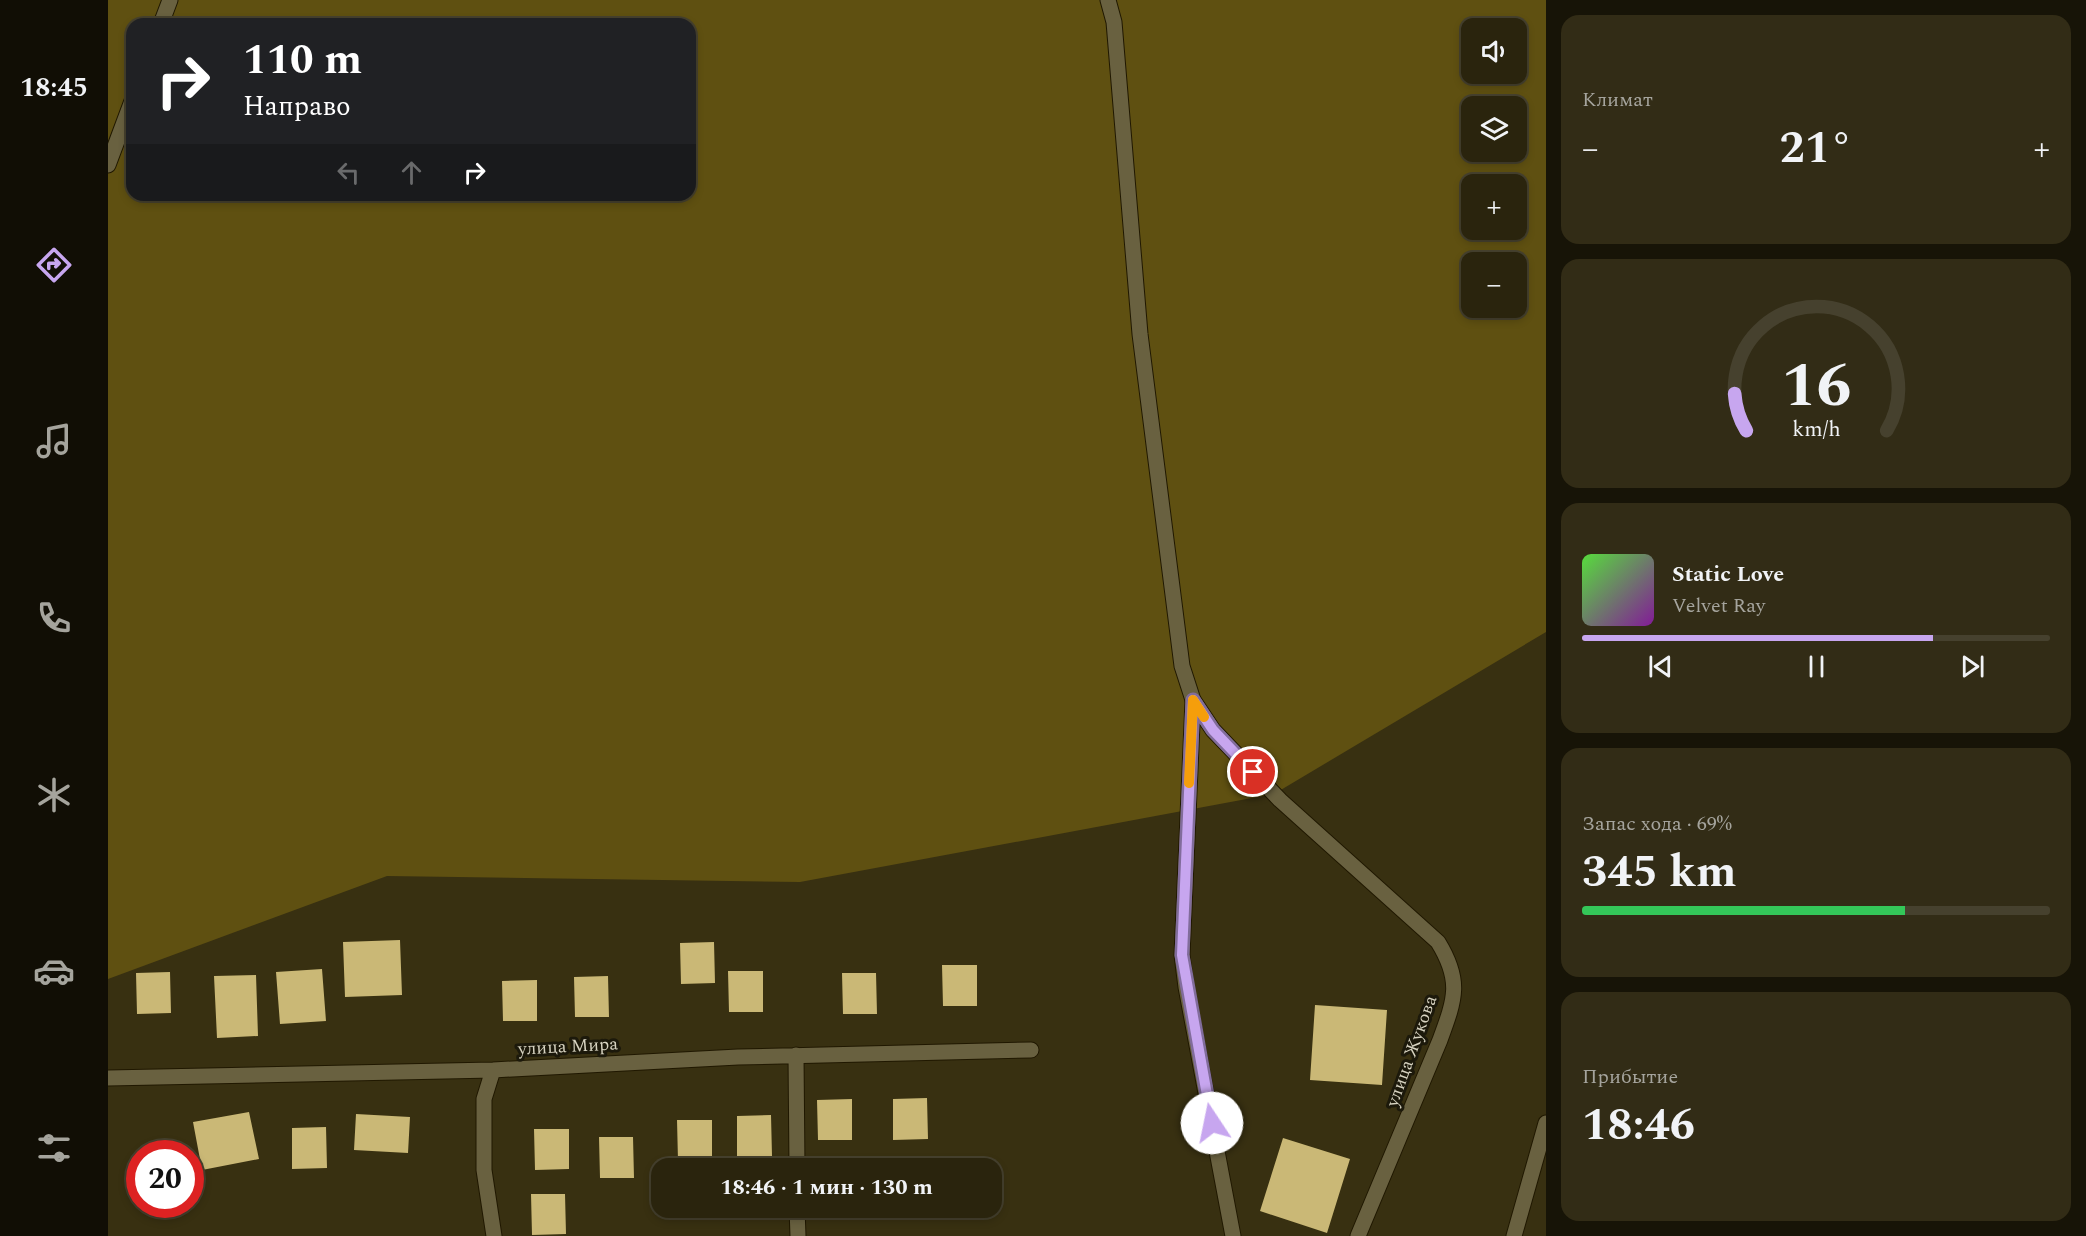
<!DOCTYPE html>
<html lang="ru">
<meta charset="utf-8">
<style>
:root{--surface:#2a240d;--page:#322c16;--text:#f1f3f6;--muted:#a5a49d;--line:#46412e;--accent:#c7a6ef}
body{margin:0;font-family:Spectral,serif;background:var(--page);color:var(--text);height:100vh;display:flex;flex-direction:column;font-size:22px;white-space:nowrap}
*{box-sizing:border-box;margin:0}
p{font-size:20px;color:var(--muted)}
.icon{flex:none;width:33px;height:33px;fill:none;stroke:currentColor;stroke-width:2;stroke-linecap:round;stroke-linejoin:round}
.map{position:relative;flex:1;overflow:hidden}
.panel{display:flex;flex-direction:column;gap:15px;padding:15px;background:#171407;width:540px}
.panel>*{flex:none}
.guide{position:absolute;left:18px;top:18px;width:570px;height:183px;border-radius:18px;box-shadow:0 3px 9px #0003,0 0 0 2px var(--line);background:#202124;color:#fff;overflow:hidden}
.tools{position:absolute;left:1353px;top:18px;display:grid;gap:12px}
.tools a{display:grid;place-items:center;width:66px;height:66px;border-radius:12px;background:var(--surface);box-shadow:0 3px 9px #0003,0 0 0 2px var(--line);font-size:30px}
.speed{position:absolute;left:18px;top:1140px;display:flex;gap:12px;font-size:30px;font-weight:700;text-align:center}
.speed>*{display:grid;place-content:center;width:78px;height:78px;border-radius:50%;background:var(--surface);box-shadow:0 3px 9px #0003,0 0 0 2px var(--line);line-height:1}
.speed .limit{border:9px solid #d22;background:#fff;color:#111}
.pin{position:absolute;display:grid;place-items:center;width:51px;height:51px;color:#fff;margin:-26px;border:3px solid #fff;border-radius:50%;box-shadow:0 2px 6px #0007}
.me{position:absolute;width:66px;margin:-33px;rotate:349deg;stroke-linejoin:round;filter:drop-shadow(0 0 4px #0008)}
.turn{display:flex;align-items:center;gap:21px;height:126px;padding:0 18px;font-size:27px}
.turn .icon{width:78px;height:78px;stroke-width:2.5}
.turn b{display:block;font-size:42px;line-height:51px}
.lanes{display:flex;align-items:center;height:57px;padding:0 18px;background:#0003;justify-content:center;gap:30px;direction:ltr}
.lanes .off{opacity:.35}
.big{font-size:45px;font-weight:700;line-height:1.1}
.panel .widget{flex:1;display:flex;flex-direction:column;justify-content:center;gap:9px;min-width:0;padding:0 21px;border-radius:18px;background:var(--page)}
.panel .dial{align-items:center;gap:0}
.dial svg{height:156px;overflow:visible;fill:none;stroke:var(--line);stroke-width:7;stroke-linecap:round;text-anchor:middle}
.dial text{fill:var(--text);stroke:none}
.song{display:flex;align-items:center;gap:18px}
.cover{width:72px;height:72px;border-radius:9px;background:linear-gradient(135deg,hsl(110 70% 55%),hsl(290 70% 35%))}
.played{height:6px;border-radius:3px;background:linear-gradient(90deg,var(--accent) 75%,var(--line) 75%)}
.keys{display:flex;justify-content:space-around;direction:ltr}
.heat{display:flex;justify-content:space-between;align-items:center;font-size:33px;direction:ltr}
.charge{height:9px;border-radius:4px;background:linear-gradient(90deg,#34c759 69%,var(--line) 0)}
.trip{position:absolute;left:543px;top:1158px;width:351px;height:60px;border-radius:18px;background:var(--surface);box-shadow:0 3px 9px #0003,0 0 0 2px var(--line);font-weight:700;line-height:60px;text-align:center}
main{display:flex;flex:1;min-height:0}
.dock{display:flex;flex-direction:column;width:108px;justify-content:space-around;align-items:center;background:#110e05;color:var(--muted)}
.dock .icon{width:42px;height:42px}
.dock .on{color:var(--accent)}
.dock b{font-size:27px;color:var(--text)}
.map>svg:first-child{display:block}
</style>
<main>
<nav class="dock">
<b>18:45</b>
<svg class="icon on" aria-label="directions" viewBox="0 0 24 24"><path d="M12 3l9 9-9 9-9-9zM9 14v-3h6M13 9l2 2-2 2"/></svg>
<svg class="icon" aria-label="music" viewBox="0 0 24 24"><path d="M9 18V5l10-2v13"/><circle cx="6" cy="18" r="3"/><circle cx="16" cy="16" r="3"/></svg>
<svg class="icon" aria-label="phone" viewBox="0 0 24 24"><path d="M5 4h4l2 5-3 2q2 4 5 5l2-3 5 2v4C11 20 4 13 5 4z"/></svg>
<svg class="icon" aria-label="climate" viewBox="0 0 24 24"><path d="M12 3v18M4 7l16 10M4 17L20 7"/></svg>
<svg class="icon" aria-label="car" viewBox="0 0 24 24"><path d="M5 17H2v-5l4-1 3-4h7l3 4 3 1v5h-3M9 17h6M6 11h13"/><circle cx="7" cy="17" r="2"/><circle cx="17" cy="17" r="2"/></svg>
<svg class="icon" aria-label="filters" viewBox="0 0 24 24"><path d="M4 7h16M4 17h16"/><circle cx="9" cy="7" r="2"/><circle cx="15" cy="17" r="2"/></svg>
</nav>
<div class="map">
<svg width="1438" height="1236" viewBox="0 0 1438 1236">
<rect width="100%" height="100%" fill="#383011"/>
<path fill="#5f5011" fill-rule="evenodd" d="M0,0H1438V632L1166,794L692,882L279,876L0,979ZM24,24H582V195H24ZM1364,28H1408V74H1364ZM1364,106H1408V152H1364ZM1364,184H1408V230H1364ZM1364,262H1408V308H1364Z"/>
<path fill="#cab876" d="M292,940L294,995L237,997L235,942Z
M606,942L607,983L573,984L572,943Z
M834,965H869V1006H835Z
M214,969L218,1021L172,1024L168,972Z
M620,971H655V1012H621Z
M62,972L63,1013L29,1014L28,973Z
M734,973H768L769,1014H735Z
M148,975L150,1036L109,1038L106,976Z
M500,976L501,1017H467L466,977Z
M429,980V1021H395L394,981Z
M1207,1005L1279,1010L1274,1085L1202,1080Z
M819,1098L820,1139L785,1140V1099Z
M744,1099V1140H710L709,1100Z
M141,1112L151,1159L94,1170L85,1122Z
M248,1114L302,1117L300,1153L246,1150Z
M663,1115L664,1156H629V1116Z
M569,1120H604V1161H570Z
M218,1127L219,1168L184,1169V1128Z
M426,1129H461V1169L427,1170Z
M491,1137H525L526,1178H492Z
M1175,1138L1242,1159L1219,1233L1152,1211Z
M423,1194H457L458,1234L424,1235Z"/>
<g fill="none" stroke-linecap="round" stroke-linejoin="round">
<defs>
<path id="lane" d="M1085,700L1074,955L1078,987L1125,1236"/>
<path id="street" d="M1000,0L1006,22L1032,334L1074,666L1085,700L1105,730L1172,800L1330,942C1354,981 1347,999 1332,1040L1250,1236
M53,24L62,0
M0,165L24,101
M688,1055L689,1168
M385,1070L376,1099V1170L386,1236
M0,1078L385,1070L630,1057L923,1050
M689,1208L690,1236
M1406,1236L1438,1123"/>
</defs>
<use href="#lane" stroke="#201800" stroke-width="17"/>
<use href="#street" stroke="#201800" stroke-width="17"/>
<use href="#lane" stroke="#696140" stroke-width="15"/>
<use href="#street" stroke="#696140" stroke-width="15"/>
</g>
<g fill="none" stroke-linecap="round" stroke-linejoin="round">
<defs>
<path id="route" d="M1104,1123L1074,955L1085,700L1105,730L1145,772"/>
</defs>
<use href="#route" stroke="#816c9b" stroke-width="15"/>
<use href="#route" stroke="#c7a6ef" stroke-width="10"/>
<path stroke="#f59e0b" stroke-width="10" d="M1081,783L1085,700L1096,717"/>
</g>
<g text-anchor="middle" stroke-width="6" stroke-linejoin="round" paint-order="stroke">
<g font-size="18" fill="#d7d3c1" stroke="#1c190b">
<text transform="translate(460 1046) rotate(-3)" y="6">улица Мира</text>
<text transform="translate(1303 1051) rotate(-70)" y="6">улица Жукова</text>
</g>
</g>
</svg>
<div class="tools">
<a><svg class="icon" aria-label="sound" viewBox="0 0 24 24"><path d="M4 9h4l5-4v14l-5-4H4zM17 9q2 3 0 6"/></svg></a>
<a><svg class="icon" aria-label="layers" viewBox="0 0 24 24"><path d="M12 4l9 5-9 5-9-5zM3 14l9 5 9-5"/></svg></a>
<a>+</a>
<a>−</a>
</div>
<div class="speed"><div class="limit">20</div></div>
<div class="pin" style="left:1145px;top:772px;background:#d93025"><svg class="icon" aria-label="arrive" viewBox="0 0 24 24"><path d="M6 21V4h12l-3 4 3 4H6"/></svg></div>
<svg class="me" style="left:1104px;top:1123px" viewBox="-20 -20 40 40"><circle r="19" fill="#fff"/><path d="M0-13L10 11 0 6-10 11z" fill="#c7a6ef"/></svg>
<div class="trip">18:46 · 1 мин · 130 m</div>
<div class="guide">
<div class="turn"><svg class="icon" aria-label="right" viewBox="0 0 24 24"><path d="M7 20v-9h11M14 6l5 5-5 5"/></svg><div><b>110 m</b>Направо</div></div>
<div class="lanes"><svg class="icon off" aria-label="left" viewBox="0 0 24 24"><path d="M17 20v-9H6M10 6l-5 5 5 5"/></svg><svg class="icon off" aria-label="ahead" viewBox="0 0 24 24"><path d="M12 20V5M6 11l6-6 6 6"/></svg><svg class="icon" aria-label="right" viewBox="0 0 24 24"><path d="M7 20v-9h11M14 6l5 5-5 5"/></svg></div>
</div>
</div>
<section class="panel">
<div class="widget"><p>Климат</p>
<div class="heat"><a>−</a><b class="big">21°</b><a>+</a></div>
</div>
<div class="widget dial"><svg viewBox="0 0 100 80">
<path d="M14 69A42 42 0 1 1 86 69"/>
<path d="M14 69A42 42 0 0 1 8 50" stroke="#c7a6ef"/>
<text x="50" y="56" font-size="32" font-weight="700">16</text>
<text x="50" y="72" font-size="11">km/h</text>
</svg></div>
<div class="widget">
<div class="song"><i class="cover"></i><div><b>Static Love</b><p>Velvet Ray</p></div></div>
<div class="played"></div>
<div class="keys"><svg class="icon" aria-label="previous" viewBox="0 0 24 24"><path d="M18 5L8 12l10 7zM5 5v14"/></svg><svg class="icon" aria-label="pause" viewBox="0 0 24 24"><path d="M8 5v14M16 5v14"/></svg><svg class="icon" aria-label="next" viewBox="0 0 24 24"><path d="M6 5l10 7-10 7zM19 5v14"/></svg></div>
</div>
<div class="widget"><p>Запас хода · 69%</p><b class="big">345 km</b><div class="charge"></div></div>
<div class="widget"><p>Прибытие</p><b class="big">18:46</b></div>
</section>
</main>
